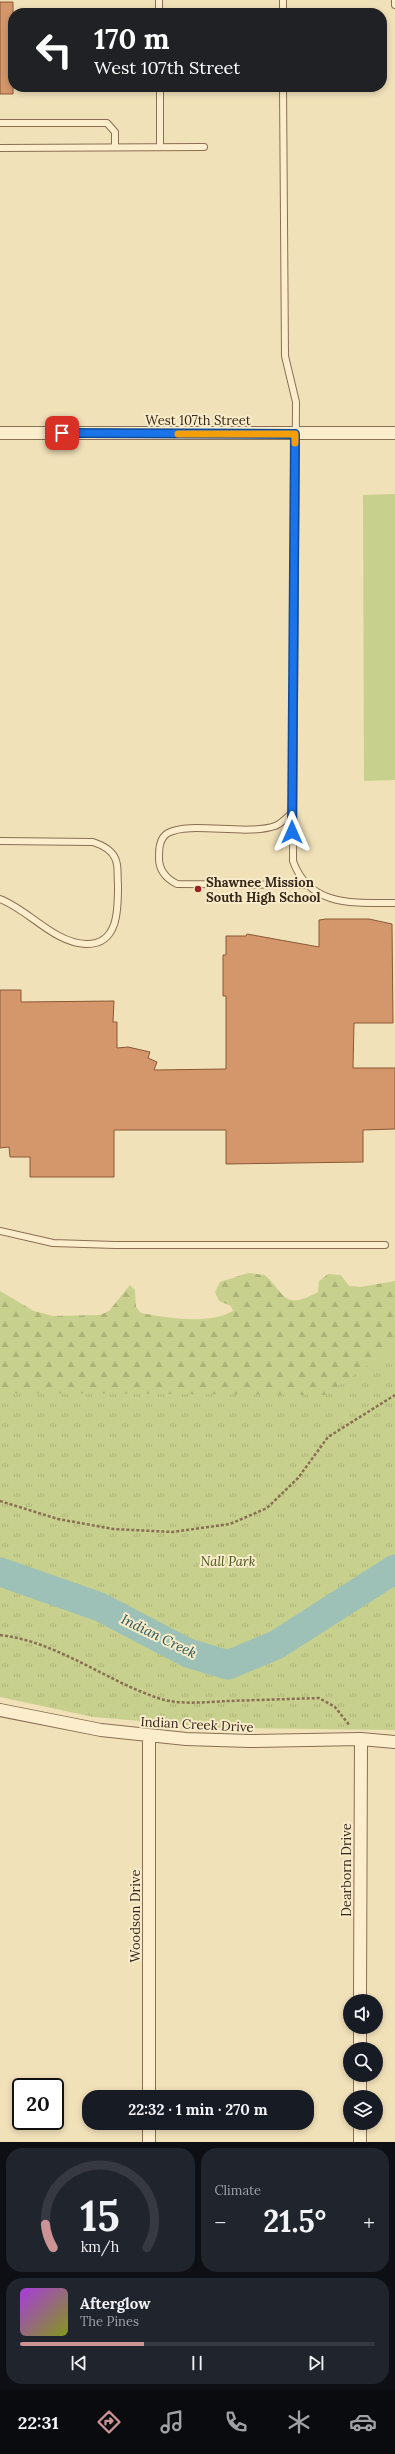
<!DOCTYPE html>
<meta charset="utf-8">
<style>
:root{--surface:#171b24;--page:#20242c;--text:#f1f3f6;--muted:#9ea1a6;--line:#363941;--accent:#cb9395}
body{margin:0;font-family:Lora,serif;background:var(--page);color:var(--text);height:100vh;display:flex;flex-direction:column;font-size:15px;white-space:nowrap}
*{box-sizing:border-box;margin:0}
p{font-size:13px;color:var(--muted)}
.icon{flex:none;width:22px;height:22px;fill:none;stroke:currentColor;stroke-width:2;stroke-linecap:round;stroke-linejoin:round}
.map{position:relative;height:2142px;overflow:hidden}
.drawer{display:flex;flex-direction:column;gap:6px;padding:6px;background:#0d0f14;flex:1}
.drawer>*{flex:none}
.hud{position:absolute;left:8px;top:8px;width:379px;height:84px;border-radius:16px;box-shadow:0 2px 6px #0003;background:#202124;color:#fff;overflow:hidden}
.tools{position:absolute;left:343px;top:1994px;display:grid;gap:8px}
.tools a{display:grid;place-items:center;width:40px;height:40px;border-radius:50%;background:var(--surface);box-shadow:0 2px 6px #0003;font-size:20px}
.speed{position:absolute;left:12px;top:2078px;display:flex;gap:8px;font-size:20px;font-weight:700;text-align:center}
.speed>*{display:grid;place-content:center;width:52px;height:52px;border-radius:50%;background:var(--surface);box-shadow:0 2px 6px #0003;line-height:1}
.speed .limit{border:2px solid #111;border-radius:6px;background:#fff;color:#111}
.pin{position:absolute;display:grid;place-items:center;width:34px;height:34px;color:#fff;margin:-17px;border-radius:8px;box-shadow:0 2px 6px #0006}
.me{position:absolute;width:44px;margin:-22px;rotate:0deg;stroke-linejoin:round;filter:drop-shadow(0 0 3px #0008)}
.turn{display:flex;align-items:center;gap:14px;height:84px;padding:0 20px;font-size:18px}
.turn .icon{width:52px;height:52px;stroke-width:2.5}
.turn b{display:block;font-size:28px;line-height:34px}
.big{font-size:30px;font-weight:800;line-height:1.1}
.drawer .tile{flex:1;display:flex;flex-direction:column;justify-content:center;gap:6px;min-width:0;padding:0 14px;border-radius:16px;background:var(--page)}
.drawer .dial{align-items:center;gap:0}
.dial svg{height:104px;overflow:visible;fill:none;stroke:var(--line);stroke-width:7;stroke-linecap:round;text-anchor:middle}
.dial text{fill:var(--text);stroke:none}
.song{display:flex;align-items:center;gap:12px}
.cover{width:48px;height:48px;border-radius:6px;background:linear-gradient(135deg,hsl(280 70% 55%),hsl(70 70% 35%))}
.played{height:4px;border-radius:2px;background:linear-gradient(90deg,var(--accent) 35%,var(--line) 35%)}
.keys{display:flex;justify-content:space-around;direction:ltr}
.heat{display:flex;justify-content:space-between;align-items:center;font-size:22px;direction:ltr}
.drawer .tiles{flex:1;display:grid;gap:6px;grid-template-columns:1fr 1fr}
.tile:last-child{grid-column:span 2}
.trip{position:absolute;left:82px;top:2090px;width:232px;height:40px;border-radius:16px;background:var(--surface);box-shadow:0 2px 6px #0003;font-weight:800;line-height:40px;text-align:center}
.menu{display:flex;height:64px;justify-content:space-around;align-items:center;background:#090b0e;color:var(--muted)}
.menu .icon{width:28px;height:28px}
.menu .active{color:var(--accent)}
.menu b{font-size:18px;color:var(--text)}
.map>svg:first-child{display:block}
</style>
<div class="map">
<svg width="395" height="2142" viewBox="0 0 395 2142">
<defs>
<pattern id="forest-firs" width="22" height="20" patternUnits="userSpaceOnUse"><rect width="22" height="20" fill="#c8d08d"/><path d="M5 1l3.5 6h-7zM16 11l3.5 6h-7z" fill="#acb379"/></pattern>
<pattern id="park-tufts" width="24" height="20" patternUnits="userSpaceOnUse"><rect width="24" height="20" fill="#c8d08d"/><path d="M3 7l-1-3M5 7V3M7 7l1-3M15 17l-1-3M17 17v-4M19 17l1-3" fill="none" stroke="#acb379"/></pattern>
</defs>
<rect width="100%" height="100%" fill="#f1e1b9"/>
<path fill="#c8d08d" d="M395,494V780L364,781L363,495Z"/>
<path fill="url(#forest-firs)" d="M248,1273L265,1275C287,1297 285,1310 318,1292L319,1281L328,1274L341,1275L349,1286L360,1287L395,1281V1544L0,1538V1291L34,1311L53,1316L100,1315L109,1311L130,1285L135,1290L136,1307L141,1313C169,1318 208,1325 233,1311L231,1306L219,1301L215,1292L220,1282Z"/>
<path fill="url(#park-tufts)" d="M395,1347V1730L222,1728L93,1717L0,1697V1393L325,1395Z"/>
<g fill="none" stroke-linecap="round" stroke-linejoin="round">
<path stroke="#9ec1b7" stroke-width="29" d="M0,1572L100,1607L188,1653L228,1665L276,1645L395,1569"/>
</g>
<path fill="#d3976b" stroke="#8a5836" d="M0,2H13V94H0Z
M326,919H369L392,924L393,1023H354L353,1068H395V1129L363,1130V1162L226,1164V1130H114V1177H30V1157H10L9,1147L0,1148V990H21V1002L114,1001L113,1022H117V1048L128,1047L150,1052L148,1058L157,1062L154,1070L226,1069V996H223V955H226V936H246L247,934L319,947V920Z"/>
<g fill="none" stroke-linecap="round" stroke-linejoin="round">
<defs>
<path id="service" d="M159,0V13
M283,0V13
M395,0V5
M160,87V147
M283,87L285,356L296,402L293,861C309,907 354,903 395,903
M0,123H107L115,132V147
M0,148L204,147
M292,813C287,817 281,824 275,826C246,836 189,821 168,833C159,838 159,850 159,858C159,871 167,879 177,884L306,885
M0,841L93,842C102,845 111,849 115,858C119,865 117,876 118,885C118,908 119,945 86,944C54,943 29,910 0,899
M0,1231L53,1243L115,1245H385"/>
<path id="minor" d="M0,433H395
M0,1710L101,1730L186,1739L250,1741L361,1739L395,1742
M149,1736V2097
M360,2001L361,1739
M360,2027V2049
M360,2075V2097
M149,2123V2142
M360,2123V2142"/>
</defs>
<use href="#service" stroke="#896f53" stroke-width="8"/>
<use href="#minor" stroke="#896f53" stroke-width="14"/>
<path stroke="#896f53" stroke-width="2.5" stroke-dasharray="3 2" stroke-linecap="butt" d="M0,1501L58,1519L113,1529L172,1532L230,1524L267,1508L298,1478L328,1437L395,1395
M0,1635C59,1642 105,1681 161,1699C181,1705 207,1702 228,1701C258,1700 289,1699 319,1698L335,1707L350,1726"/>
<use href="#service" stroke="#fceecc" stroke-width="6"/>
<use href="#minor" stroke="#fceecc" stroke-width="12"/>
</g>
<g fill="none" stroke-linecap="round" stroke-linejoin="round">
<defs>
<path id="route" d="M62,433L295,434L292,832"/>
</defs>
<use href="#route" stroke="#114b97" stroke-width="10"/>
<use href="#route" stroke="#1a73e8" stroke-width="7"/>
<path stroke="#f59e0b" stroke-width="7" d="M178,434H295V443"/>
</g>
<circle fill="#9d1e1e" stroke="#f8ebc9" stroke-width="1.5" cx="198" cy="889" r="4"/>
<g text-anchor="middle" stroke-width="4" stroke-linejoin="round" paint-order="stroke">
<g font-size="13" fill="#362719" stroke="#f8ebc9">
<text x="198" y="425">West 107th Street</text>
<text transform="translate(197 1724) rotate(3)" y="5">Indian Creek Drive</text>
<text transform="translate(346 1870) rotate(-90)" y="5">Dearborn Drive</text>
<text transform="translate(135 1916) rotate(-90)" y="5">Woodson Drive</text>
</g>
<g font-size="13" font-weight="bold" fill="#362719" stroke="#f8ebc9" text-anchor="start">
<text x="206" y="887">Shawnee Mission<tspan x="206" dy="15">South High School</tspan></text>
</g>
<g font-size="13" font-style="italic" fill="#47541e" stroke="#f8ebc9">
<text x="228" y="1566">Nall Park</text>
</g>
<g font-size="14" font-style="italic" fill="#275855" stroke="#f8ebc9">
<text transform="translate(159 1636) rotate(26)" y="5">Indian Creek</text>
</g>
</g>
</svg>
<div class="tools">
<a><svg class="icon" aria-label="sound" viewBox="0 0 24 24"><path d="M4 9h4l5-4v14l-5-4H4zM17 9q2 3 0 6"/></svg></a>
<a><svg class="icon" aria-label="search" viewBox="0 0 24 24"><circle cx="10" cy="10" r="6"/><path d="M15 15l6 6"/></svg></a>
<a><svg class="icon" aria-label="layers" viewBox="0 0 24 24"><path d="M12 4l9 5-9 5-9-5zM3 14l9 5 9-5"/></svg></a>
</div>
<div class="speed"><div class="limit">20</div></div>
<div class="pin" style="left:62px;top:433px;background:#d93025"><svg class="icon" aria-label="arrive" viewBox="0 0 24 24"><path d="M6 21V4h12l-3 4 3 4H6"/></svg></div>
<svg class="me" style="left:292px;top:832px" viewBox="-20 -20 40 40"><path d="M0-17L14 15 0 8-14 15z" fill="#1a73e8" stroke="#fff" stroke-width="4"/></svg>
<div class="trip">22:32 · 1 min · 270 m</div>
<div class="hud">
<div class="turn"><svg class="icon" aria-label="left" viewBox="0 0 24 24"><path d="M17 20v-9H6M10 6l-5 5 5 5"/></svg><div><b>170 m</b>West 107th Street</div></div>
</div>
</div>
<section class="drawer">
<div class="tiles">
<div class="tile dial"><svg viewBox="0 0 100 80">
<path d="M14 69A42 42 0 1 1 86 69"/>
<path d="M14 69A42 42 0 0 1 8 51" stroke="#cb9395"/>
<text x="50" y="56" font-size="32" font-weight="700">15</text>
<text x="50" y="72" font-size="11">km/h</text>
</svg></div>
<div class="tile"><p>Climate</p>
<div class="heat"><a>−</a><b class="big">21.5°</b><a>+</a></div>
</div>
<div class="tile">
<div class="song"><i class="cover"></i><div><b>Afterglow</b><p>The Pines</p></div></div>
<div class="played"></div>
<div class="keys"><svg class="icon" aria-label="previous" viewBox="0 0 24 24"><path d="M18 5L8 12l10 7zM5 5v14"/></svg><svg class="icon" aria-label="pause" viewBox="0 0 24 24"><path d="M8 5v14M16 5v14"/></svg><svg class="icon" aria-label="next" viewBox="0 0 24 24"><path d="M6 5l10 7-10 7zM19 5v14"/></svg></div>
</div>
</div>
</section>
<nav class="menu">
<b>22:31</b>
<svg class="icon active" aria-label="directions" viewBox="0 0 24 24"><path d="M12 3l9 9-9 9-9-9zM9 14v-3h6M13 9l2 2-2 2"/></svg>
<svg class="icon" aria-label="music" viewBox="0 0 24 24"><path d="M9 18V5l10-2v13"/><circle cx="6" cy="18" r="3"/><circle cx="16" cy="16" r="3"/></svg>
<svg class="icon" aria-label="phone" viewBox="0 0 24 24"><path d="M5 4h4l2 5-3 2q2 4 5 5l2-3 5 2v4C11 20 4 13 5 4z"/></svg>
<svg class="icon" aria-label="climate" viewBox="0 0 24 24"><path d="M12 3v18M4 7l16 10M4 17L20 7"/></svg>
<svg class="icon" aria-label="car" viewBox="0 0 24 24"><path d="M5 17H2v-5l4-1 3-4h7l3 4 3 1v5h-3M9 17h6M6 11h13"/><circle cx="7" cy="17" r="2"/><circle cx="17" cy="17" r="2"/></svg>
</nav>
